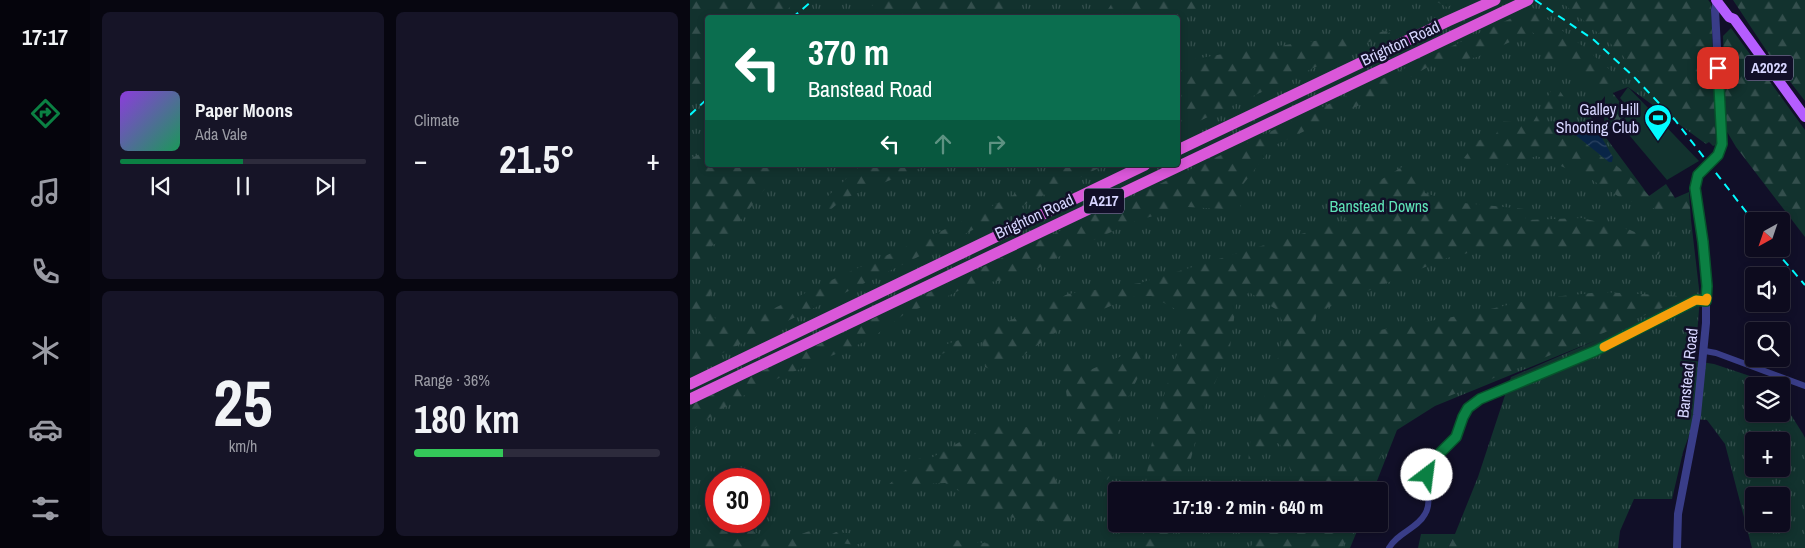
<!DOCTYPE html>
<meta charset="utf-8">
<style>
:root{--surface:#0d0b1e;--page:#161427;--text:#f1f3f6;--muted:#9a9ba4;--line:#2d2b3c;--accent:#0b8043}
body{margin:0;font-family:"Archivo Narrow",sans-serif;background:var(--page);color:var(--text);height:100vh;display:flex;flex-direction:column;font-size:19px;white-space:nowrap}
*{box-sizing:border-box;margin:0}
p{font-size:16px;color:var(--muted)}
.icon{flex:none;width:28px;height:28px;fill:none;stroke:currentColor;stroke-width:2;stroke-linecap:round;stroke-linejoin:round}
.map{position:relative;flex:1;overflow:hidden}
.details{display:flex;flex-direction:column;gap:12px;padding:12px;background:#070610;width:600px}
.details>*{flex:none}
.banner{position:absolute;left:15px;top:15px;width:475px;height:152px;border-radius:5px;box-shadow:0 2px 8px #0003,0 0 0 1px var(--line);background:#0b6e4f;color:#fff;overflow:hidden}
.needle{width:32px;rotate:220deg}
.tools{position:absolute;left:1055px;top:212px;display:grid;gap:10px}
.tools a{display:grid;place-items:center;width:45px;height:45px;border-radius:5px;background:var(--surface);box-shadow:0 2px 8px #0003,0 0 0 1px var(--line);font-size:25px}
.speed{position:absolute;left:15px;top:468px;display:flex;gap:10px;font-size:25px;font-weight:700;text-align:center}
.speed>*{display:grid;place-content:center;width:65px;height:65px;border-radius:50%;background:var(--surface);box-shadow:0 2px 8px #0003,0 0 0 1px var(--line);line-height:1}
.speed .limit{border:8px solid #d22;background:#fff;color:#111}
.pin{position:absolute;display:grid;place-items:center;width:42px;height:42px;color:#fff;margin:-21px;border-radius:10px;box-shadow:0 2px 8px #0006}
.me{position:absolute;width:55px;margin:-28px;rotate:30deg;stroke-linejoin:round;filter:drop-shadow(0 0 4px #0008)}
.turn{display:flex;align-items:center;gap:18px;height:105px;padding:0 20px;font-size:22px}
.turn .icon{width:65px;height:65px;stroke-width:2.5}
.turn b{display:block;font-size:35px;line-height:42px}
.lanes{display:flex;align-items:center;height:48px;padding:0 20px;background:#0003;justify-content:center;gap:25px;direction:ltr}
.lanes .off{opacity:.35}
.big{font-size:38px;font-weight:800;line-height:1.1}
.details .card{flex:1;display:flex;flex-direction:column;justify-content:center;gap:8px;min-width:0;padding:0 18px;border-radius:8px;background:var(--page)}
.details .dial{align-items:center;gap:0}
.dial b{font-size:65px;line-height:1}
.song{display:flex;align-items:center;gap:15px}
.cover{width:60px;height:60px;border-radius:8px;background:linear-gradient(135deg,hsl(270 70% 55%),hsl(150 70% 35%))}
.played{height:5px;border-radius:2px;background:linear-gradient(90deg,var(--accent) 50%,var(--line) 50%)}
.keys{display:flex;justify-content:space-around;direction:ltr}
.heat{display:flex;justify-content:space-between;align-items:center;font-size:28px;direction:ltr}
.charge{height:8px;border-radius:4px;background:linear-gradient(90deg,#34c759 36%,var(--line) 0)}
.details .tiles{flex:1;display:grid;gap:12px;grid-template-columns:repeat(2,1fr)}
.trip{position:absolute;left:418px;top:482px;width:280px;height:50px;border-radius:5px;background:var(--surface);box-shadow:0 2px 8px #0003,0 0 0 1px var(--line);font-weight:800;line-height:50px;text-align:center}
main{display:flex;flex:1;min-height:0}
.menu{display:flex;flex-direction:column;width:90px;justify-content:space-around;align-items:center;background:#05040c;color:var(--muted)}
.menu .icon{width:35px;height:35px}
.menu .current{color:var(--accent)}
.menu b{font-size:22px;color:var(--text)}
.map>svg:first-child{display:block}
</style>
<main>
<nav class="menu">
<b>17:17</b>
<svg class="icon current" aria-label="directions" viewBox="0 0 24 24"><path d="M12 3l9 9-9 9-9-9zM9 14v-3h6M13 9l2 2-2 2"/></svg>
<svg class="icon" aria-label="music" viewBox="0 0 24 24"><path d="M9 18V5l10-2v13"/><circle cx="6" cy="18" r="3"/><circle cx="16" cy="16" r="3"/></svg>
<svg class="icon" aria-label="phone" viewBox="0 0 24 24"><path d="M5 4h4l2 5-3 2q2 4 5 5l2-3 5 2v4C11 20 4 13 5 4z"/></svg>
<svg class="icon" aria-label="climate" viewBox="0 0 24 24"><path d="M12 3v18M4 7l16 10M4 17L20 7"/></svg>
<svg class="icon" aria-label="car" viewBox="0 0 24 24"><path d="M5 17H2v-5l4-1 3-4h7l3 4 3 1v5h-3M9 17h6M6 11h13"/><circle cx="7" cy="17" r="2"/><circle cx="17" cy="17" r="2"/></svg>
<svg class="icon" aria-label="filters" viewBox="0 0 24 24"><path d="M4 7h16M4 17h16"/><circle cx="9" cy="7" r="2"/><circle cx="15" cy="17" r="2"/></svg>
</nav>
<section class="details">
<div class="tiles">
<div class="card">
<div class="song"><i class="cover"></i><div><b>Paper Moons</b><p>Ada Vale</p></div></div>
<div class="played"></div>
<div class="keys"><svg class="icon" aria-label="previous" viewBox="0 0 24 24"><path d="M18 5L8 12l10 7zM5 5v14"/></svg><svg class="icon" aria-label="pause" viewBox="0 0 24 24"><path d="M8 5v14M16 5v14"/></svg><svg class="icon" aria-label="next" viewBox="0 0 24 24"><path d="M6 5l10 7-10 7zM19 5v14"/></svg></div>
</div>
<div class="card"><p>Climate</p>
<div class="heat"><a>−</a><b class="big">21.5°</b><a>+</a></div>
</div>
<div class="card dial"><b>25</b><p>km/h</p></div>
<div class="card"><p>Range · 36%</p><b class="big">180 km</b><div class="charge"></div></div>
</div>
</section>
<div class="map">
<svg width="1115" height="548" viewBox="0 0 1115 548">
<defs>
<pattern id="grass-tufts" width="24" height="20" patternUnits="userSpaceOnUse" patternTransform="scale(1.25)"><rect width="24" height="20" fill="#12322e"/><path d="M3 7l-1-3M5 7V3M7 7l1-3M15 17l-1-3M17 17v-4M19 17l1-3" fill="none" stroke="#344f4d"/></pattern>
<pattern id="forest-firs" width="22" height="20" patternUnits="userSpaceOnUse" patternTransform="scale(1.25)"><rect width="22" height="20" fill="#12322e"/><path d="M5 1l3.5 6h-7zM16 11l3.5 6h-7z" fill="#344f4d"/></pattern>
<pattern id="water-waves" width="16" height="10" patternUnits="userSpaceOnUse" patternTransform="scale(1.25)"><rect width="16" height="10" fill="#092547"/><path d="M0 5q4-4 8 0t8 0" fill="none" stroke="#2c4463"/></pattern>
</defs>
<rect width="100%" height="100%" fill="#110f28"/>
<path fill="url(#grass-tufts)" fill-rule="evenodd" d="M0,0H1018L1021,4L1025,138L1016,144L938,87L915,96L900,116L959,196L1001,220L1010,297L1005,361L1024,364L1081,383L1083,386H1064V414H1091V399L1113,434L1115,438V548H1062L1035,444L1017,420L1005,419L993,452L982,499H944L930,531L928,548H761L763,538L758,548H728L731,534H765L788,477L821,377L909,339L745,406L707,430L683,491H426V524H670L660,548H0ZM18,18H488V165H18ZM1064,441H1091V469H1064ZM26,479H69V521H26ZM1064,496H1091V524H1064Z"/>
<path fill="url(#forest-firs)" d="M0,0H108L89,17L18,18L17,89L0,106Z
M179,0H335L293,17H170L184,4Z
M424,0H500L510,8L488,18L413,17Z
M743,0H772L757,7Z
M869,0H1018L1021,4L1026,145L1023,146L920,43Z
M1043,0H1115V101L1080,56Z
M843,8L895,48L928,77L922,92L939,114L914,130L915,96L876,62L850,59L857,44L842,32L787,57L738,67L674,103L583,146L551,187L550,210L498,207L448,220L379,251L347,269L337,264L325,279L282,284L246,302L216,313L179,340L91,377L47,399L7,426L0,434V405Z
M1041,28L1115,130V237L1046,147L1036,130L1033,36Z
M705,30L488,131V62L544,52Z
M865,84L874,97L851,122L882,131L909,155L919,162H922L946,182L959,196L976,184L985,198L999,192L1001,220L931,198L899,178L847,156L812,166L782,162L774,158L787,141L806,134L813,121L842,124Z
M17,150L18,165H93L38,237L23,245L0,270V159Z
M722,161L730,176L735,193L764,202L834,209L836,220L892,218L940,230L963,240L972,249L968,255L939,250L803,247L757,258L627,312L623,333L635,348L656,338L679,332L779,314L843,299L911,292L989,296L988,301L883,346L742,403L703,429L676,491H591L601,473L598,462L590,444L580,441L564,464L558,463L561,435L589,355L594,325L587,310L559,292L546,305L540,347L512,414L493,491H456C457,439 480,378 495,328L489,311L461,296L441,297L375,326L308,373L295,367L292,342L251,354L245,348L299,330L378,294L450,283L670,216L674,190Z
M171,165H238L153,199L139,211L134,209L137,197Z
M381,165H415L0,369V351L15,344L0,311V299L19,273L26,276L29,280L24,287L16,307L30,324L54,323L150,276L269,223Z
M454,346L455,363L431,412L424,452L422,474L417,480L381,427L372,362L384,359L391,374Z
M307,421L346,429L384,525L302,515L276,495L255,483L197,486L228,459L243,457Z
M36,521H46L45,523C59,528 73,539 88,540C97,540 110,534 120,531L129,538L122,548H0L16,522L29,527Z
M455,524H484L482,548H454Z
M573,524H662L652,548H560Z
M146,532L166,534L176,540C170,548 151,543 140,541V535Z
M765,534L781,536L777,548H758Z
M256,539L312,545L313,548H254L253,542Z"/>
<path fill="#12322e" d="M938,87L1009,161L977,180L929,123L942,112L930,98Z"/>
<path fill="url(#water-waves)" d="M892,123C907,123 916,146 923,157L922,162H919L883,133V127Z"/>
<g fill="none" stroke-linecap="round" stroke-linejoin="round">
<path stroke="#393d88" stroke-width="6" d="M1015,351L1026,353L1115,386
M699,548C707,533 727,529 735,514C743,501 734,486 737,472C741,457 755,452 764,440C771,431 771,417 778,408C781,405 786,402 790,399L905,351L1007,301H1017"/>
<path stroke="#393d88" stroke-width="8" d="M1027,0L1025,10L1032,144L1029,155
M987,548L988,514L1007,415L1016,323V267L1005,188L1007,179L1012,170"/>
<path stroke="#b55dff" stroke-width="10" d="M1026,0L1039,17L1044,19L1115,117"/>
<path stroke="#da57d9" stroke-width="11" d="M488,150L758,21L805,0
M0,384L455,165
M0,399L838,0"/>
<path stroke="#02fbff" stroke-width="2" stroke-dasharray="8 6" stroke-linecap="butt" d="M845,0L904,40L944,77L985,120L1064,222
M102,18L123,0
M0,115L18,98
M1084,249L1115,285"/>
<path stroke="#393d88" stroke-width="8" d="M1012,170L1029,155"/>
</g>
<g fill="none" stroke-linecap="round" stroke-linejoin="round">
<defs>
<path id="route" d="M737,475L743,460L766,437L773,417L778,408L790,399L905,351L1006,300L1016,301L1017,286L1013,242L1005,188L1008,175L1028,155L1032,144L1028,68"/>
</defs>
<use href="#route" stroke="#07532c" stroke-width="12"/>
<use href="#route" stroke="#0b8043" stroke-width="9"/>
<path stroke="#f59e0b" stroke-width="9" d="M914,347L1006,300L1016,301L1017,298"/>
</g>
<defs>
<symbol id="stadium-pin" viewBox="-11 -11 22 30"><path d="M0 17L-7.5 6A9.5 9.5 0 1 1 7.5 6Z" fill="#02fbff" stroke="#110f28"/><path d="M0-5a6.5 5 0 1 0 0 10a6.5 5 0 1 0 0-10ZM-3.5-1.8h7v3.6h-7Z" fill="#111"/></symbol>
</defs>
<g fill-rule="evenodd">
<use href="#stadium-pin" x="952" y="102" width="32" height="43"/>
</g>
<g text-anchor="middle" stroke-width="5" stroke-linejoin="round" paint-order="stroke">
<g fill="#110f28" stroke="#9c9abe" stroke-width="1">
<rect x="1055" y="55.5" width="48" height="25" rx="4"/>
<rect x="394" y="188.5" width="40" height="25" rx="4"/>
</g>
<g font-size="15" font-weight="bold" fill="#d7d6ff">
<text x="1079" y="73">A2022</text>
<text x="414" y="206">A217</text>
</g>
<g font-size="16" fill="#d7d6ff" stroke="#110f28">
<text transform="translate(710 43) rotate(-25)" y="6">Brighton Road</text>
<text transform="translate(344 216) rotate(-25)" y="6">Brighton Road</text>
<text transform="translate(997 373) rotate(-84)" y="6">Banstead Road</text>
</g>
<g font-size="16" fill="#d7d6ff" stroke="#110f28" text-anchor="end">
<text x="949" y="115">Galley Hill<tspan x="949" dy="18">Shooting Club</tspan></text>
</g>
<g font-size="16" fill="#5ee3b7" stroke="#110f28">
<text x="689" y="212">Banstead Downs</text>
</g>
</g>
</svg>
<div class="tools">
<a><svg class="needle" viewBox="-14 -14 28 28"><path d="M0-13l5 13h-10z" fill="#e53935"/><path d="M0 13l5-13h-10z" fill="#9a9ba4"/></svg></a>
<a><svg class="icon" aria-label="sound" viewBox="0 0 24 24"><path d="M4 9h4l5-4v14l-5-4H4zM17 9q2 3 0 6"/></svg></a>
<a><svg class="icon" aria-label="search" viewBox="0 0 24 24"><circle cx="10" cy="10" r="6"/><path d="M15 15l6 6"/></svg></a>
<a><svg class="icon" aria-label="layers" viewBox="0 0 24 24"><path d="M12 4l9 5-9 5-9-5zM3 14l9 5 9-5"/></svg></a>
<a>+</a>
<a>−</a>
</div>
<div class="speed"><div class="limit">30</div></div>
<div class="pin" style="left:1028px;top:68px;background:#d93025"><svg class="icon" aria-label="arrive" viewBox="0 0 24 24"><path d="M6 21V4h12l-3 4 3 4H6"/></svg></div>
<svg class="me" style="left:737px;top:475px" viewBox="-20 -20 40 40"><circle r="19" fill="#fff"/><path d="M0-13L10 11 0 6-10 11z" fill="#0b8043"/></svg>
<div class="trip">17:19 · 2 min · 640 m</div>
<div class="banner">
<div class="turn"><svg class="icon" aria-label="left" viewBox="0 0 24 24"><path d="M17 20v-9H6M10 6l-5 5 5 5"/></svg><div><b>370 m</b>Banstead Road</div></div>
<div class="lanes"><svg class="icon" aria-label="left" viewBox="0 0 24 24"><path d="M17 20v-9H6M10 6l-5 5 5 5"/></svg><svg class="icon off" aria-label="ahead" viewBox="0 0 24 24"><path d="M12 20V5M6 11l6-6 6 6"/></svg><svg class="icon off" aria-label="right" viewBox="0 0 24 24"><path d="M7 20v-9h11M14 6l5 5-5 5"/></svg></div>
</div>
</div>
</main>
